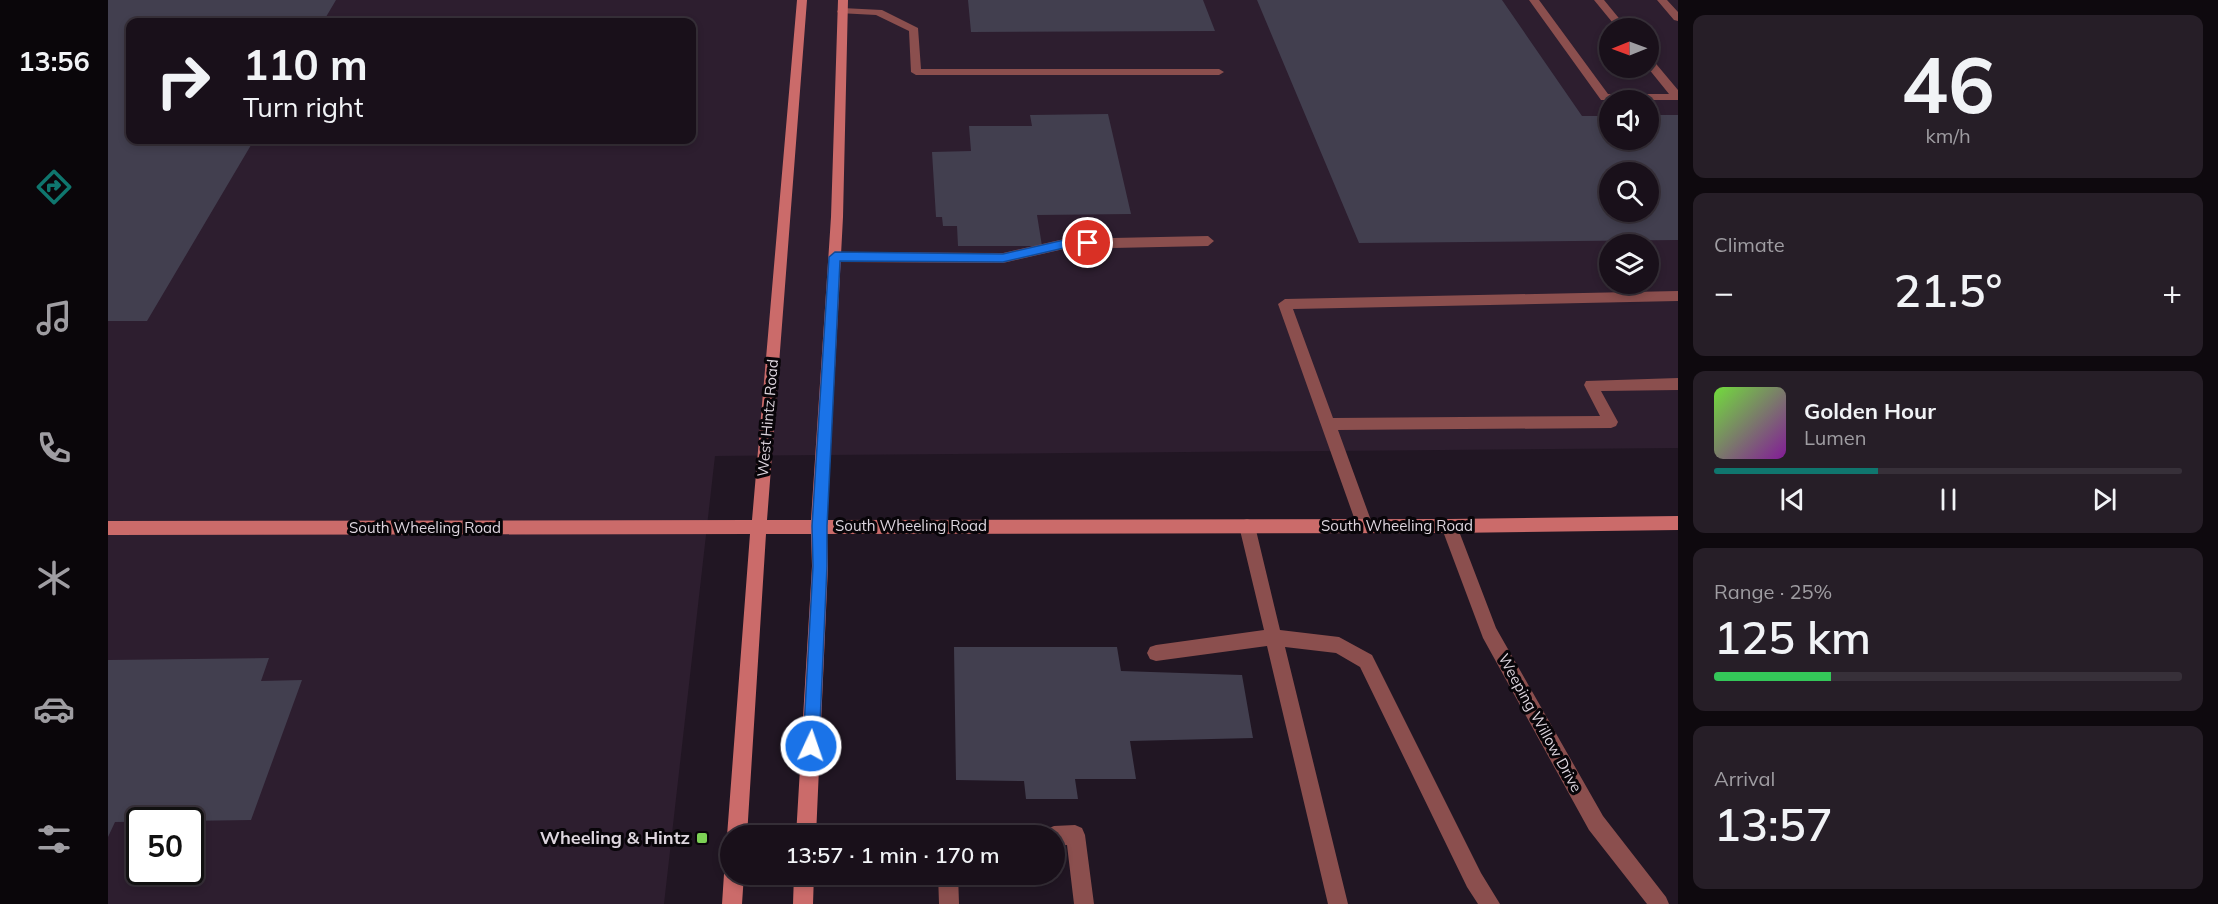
<!DOCTYPE html>
<meta charset="utf-8">
<style>
:root{--surface:#19101a;--page:#261e27;--text:#f1f3f6;--muted:#9f9da2;--line:#373039;--accent:#0f766e}
body{margin:0;font-family:Mulish,sans-serif;background:var(--page);color:var(--text);height:100vh;display:flex;flex-direction:column;font-size:22px;white-space:nowrap}
*{box-sizing:border-box;margin:0}
p{font-size:20px;color:var(--muted)}
.icon{flex:none;width:33px;height:33px;fill:none;stroke:currentColor;stroke-width:2;stroke-linecap:round;stroke-linejoin:round}
.map{position:relative;flex:1;overflow:hidden}
.side{display:flex;flex-direction:column;gap:15px;padding:15px;background:#0e090e;width:540px}
.side>*{flex:none}
.banner{position:absolute;left:18px;top:18px;width:570px;height:126px;border-radius:12px;box-shadow:0 3px 9px #0003,0 0 0 2px var(--line);background:#19101a;color:var(--text);overflow:hidden}
.needle{width:39px;rotate:269deg}
.tools{position:absolute;left:1491px;top:18px;display:grid;gap:12px}
.tools a{display:grid;place-items:center;width:60px;height:60px;border-radius:50%;background:var(--surface);box-shadow:0 3px 9px #0003,0 0 0 2px var(--line);font-size:30px}
.speed{position:absolute;left:18px;top:807px;display:flex;gap:12px;font-size:30px;font-weight:700;text-align:center}
.speed>*{display:grid;place-content:center;width:78px;height:78px;border-radius:50%;background:var(--surface);box-shadow:0 3px 9px #0003,0 0 0 2px var(--line);line-height:1}
.speed .limit{border:3px solid #111;border-radius:9px;background:#fff;color:#111}
.pin{position:absolute;display:grid;place-items:center;width:51px;height:51px;color:#fff;margin:-26px;border:3px solid #fff;border-radius:50%;box-shadow:0 2px 6px #0007}
.me{position:absolute;width:66px;margin:-33px;rotate:3deg;stroke-linejoin:round;filter:drop-shadow(0 0 4px #0008)}
.turn{display:flex;align-items:center;gap:21px;height:126px;padding:0 18px;font-size:27px}
.turn .icon{width:78px;height:78px;stroke-width:2.5}
.turn b{display:block;font-size:42px;line-height:51px}
.big{font-size:45px;font-weight:600;line-height:1.1}
.side .widget{flex:1;display:flex;flex-direction:column;justify-content:center;gap:9px;min-width:0;padding:0 21px;border-radius:12px;background:var(--page)}
.side .dial{align-items:center;gap:0}
.dial b{font-size:78px;line-height:1}
.song{display:flex;align-items:center;gap:18px}
.cover{width:72px;height:72px;border-radius:9px;background:linear-gradient(135deg,hsl(100 70% 55%),hsl(290 70% 35%))}
.played{height:6px;border-radius:3px;background:linear-gradient(90deg,var(--accent) 35%,var(--line) 35%)}
.keys{display:flex;justify-content:space-around;direction:ltr}
.heat{display:flex;justify-content:space-between;align-items:center;font-size:33px;direction:ltr}
.charge{height:9px;border-radius:4px;background:linear-gradient(90deg,#34c759 25%,var(--line) 0)}
.trip{position:absolute;left:612px;top:825px;width:345px;height:60px;border-radius:30px;background:var(--surface);box-shadow:0 3px 9px #0003,0 0 0 2px var(--line);font-weight:600;line-height:60px;text-align:center}
main{display:flex;flex:1;min-height:0}
.tab-bar{display:flex;flex-direction:column;width:108px;justify-content:space-around;align-items:center;background:#0a060a;color:var(--muted)}
.tab-bar .icon{width:42px;height:42px}
.tab-bar .on{color:var(--accent)}
.tab-bar b{font-size:27px;color:var(--text)}
.map>svg:first-child{display:block}
</style>
<main>
<nav class="tab-bar">
<b>13:56</b>
<svg class="icon on" aria-label="directions" viewBox="0 0 24 24"><path d="M12 3l9 9-9 9-9-9zM9 14v-3h6M13 9l2 2-2 2"/></svg>
<svg class="icon" aria-label="music" viewBox="0 0 24 24"><path d="M9 18V5l10-2v13"/><circle cx="6" cy="18" r="3"/><circle cx="16" cy="16" r="3"/></svg>
<svg class="icon" aria-label="phone" viewBox="0 0 24 24"><path d="M5 4h4l2 5-3 2q2 4 5 5l2-3 5 2v4C11 20 4 13 5 4z"/></svg>
<svg class="icon" aria-label="climate" viewBox="0 0 24 24"><path d="M12 3v18M4 7l16 10M4 17L20 7"/></svg>
<svg class="icon" aria-label="car" viewBox="0 0 24 24"><path d="M5 17H2v-5l4-1 3-4h7l3 4 3 1v5h-3M9 17h6M6 11h13"/><circle cx="7" cy="17" r="2"/><circle cx="17" cy="17" r="2"/></svg>
<svg class="icon" aria-label="filters" viewBox="0 0 24 24"><path d="M4 7h16M4 17h16"/><circle cx="9" cy="7" r="2"/><circle cx="15" cy="17" r="2"/></svg>
</nav>
<div class="map">
<svg width="1570" height="904" viewBox="0 0 1570 904">
<rect width="100%" height="100%" fill="#211623"/>
<path fill="#2d1e2f" fill-rule="evenodd" d="M0,0H1570V448L607,456L556,904H0ZM22,22H584V140H22ZM1502,28H1540V68H1502ZM1502,100H1540V140H1502ZM1502,172H1540V212H1502ZM1502,244H1540V284H1502ZM32,820H82V872H32Z"/>
<path fill="#423f4f" fill-rule="evenodd" d="M0,0H228L215,22H22V140H146L39,321H0Z
M860,0H1095L1107,31L863,32Z
M1149,0H1394L1474,116H1502V140H1540V115H1570V240L1251,243ZM1502,172H1540V212H1502Z
M1000,114L1023,214L929,215L934,246H850L849,226H835L834,217H828L824,152L863,151L861,126H924L922,115Z
M846,647H1009L1013,671L1134,675L1145,738L1022,741L1028,779H967L970,799H918L916,781L848,780Z
M161,658L153,681L194,680L143,820L7,822L0,837V660Z"/>
<g fill="none" stroke-linecap="round" stroke-linejoin="round">
<path fill="#8b4f4e" fill-rule="evenodd" d="M1421,0H1431L1500,94H1561L1540,68V58L1544,59L1570,90V100H1493Z
M1486,0H1496L1519,28H1509Z
M1549,0H1559L1570,12V21L1566,20Z
M734,8L774,10L810,28L813,69H1111L1116,72L1111,75H808L803,72L801,31L768,15L730,13L729,11Z
M1100,236L1106,241L1100,246L956,249L895,263L727,262L721,257L727,252L895,253L956,239Z
M1570,291V301L1185,309L1225,418L1492,416L1476,385L1478,381L1570,378V390L1493,391L1510,422L1508,426L1503,428L1230,430L1265,526L1263,531L1257,533L1251,531L1249,526L1170,304L1177,299Z
M1139,519L1145,521L1147,526L1172,630L1231,637L1264,655L1373,873L1392,904H1370L1359,887L1252,667L1228,653L1177,647L1240,904H1220L1159,646L1048,661L1042,659L1039,653L1042,647L1048,645L1156,630L1131,526L1133,521Z
M967,825L974,828L977,835L986,904H966L959,845L946,846V836H937L939,829L946,826Z
M830,874H850L851,904H831Z"/>
<path fill="#8b4f4e" fill-rule="evenodd" d="M1341,519L1347,521L1349,526L1388,628L1495,816L1558,897L1561,904H1539L1481,830L1375,638L1333,526L1335,521Z"/>
<path fill="#cb6b6a" fill-rule="evenodd" d="M689,0H699L659,520H703L723,217L730,0H740L735,217L719,520L1341,519L1570,516V530L1341,533L719,534L720,566L708,836H688L704,566L703,534H658L639,836H622V843L619,836L642,534L0,535V521L644,520Z
M622,866V874H636L634,904H614L616,874L619,867Z
M686,874H706L705,904H685Z"/>
</g>
<path fill="#1a73e8" stroke="#114b97" stroke-width="1.5" d="M980,239L984,241V246L956,248L895,262L732,261L719,526V566L711,746L709,752L703,754L697,752L695,746L705,566L704,526L721,257L727,252L895,254L956,240Z"/>
<rect fill="#7cd155" stroke="#080509" stroke-width="2" x="588" y="832" width="12" height="12" rx="3"/>
<g text-anchor="middle" stroke-width="6" stroke-linejoin="round" paint-order="stroke">
<g font-size="15" fill="#ddd5de" stroke="#080509">
<text transform="translate(660 418) rotate(-85)" y="5">West Hintz Road</text>
<text x="803" y="531">South Wheeling Road</text>
<text x="1289" y="531">South Wheeling Road</text>
<text x="317" y="533">South Wheeling Road</text>
<text transform="translate(1432 723) rotate(61)" y="5">Weeping Willow Drive</text>
</g>
<g font-size="18" font-weight="bold" fill="#ddd5de" stroke="#080509" text-anchor="end">
<text x="582" y="844">Wheeling &amp; Hintz</text>
</g>
</g>
</svg>
<div class="tools">
<a><svg class="needle" viewBox="-14 -14 28 28"><path d="M0-13l5 13h-10z" fill="#e53935"/><path d="M0 13l5-13h-10z" fill="#9f9da2"/></svg></a>
<a><svg class="icon" aria-label="sound" viewBox="0 0 24 24"><path d="M4 9h4l5-4v14l-5-4H4zM17 9q2 3 0 6"/></svg></a>
<a><svg class="icon" aria-label="search" viewBox="0 0 24 24"><circle cx="10" cy="10" r="6"/><path d="M15 15l6 6"/></svg></a>
<a><svg class="icon" aria-label="layers" viewBox="0 0 24 24"><path d="M12 4l9 5-9 5-9-5zM3 14l9 5 9-5"/></svg></a>
</div>
<div class="speed"><div class="limit">50</div></div>
<div class="pin" style="left:980px;top:243px;background:#d93025"><svg class="icon" aria-label="arrive" viewBox="0 0 24 24"><path d="M6 21V4h12l-3 4 3 4H6"/></svg></div>
<svg class="me" style="left:703px;top:746px" viewBox="-20 -20 40 40"><circle r="17" fill="#1a73e8" stroke="#fff" stroke-width="3"/><path d="M0-11L8 9 0 5-8 9z" fill="#fff"/></svg>
<div class="trip">13:57 · 1 min · 170 m</div>
<div class="banner">
<div class="turn"><svg class="icon" aria-label="right" viewBox="0 0 24 24"><path d="M7 20v-9h11M14 6l5 5-5 5"/></svg><div><b>110 m</b>Turn right</div></div>
</div>
</div>
<section class="side">
<div class="widget dial"><b>46</b><p>km/h</p></div>
<div class="widget"><p>Climate</p>
<div class="heat"><a>−</a><b class="big">21.5°</b><a>+</a></div>
</div>
<div class="widget">
<div class="song"><i class="cover"></i><div><b>Golden Hour</b><p>Lumen</p></div></div>
<div class="played"></div>
<div class="keys"><svg class="icon" aria-label="previous" viewBox="0 0 24 24"><path d="M18 5L8 12l10 7zM5 5v14"/></svg><svg class="icon" aria-label="pause" viewBox="0 0 24 24"><path d="M8 5v14M16 5v14"/></svg><svg class="icon" aria-label="next" viewBox="0 0 24 24"><path d="M6 5l10 7-10 7zM19 5v14"/></svg></div>
</div>
<div class="widget"><p>Range · 25%</p><b class="big">125 km</b><div class="charge"></div></div>
<div class="widget"><p>Arrival</p><b class="big">13:57</b></div>
</section>
</main>
